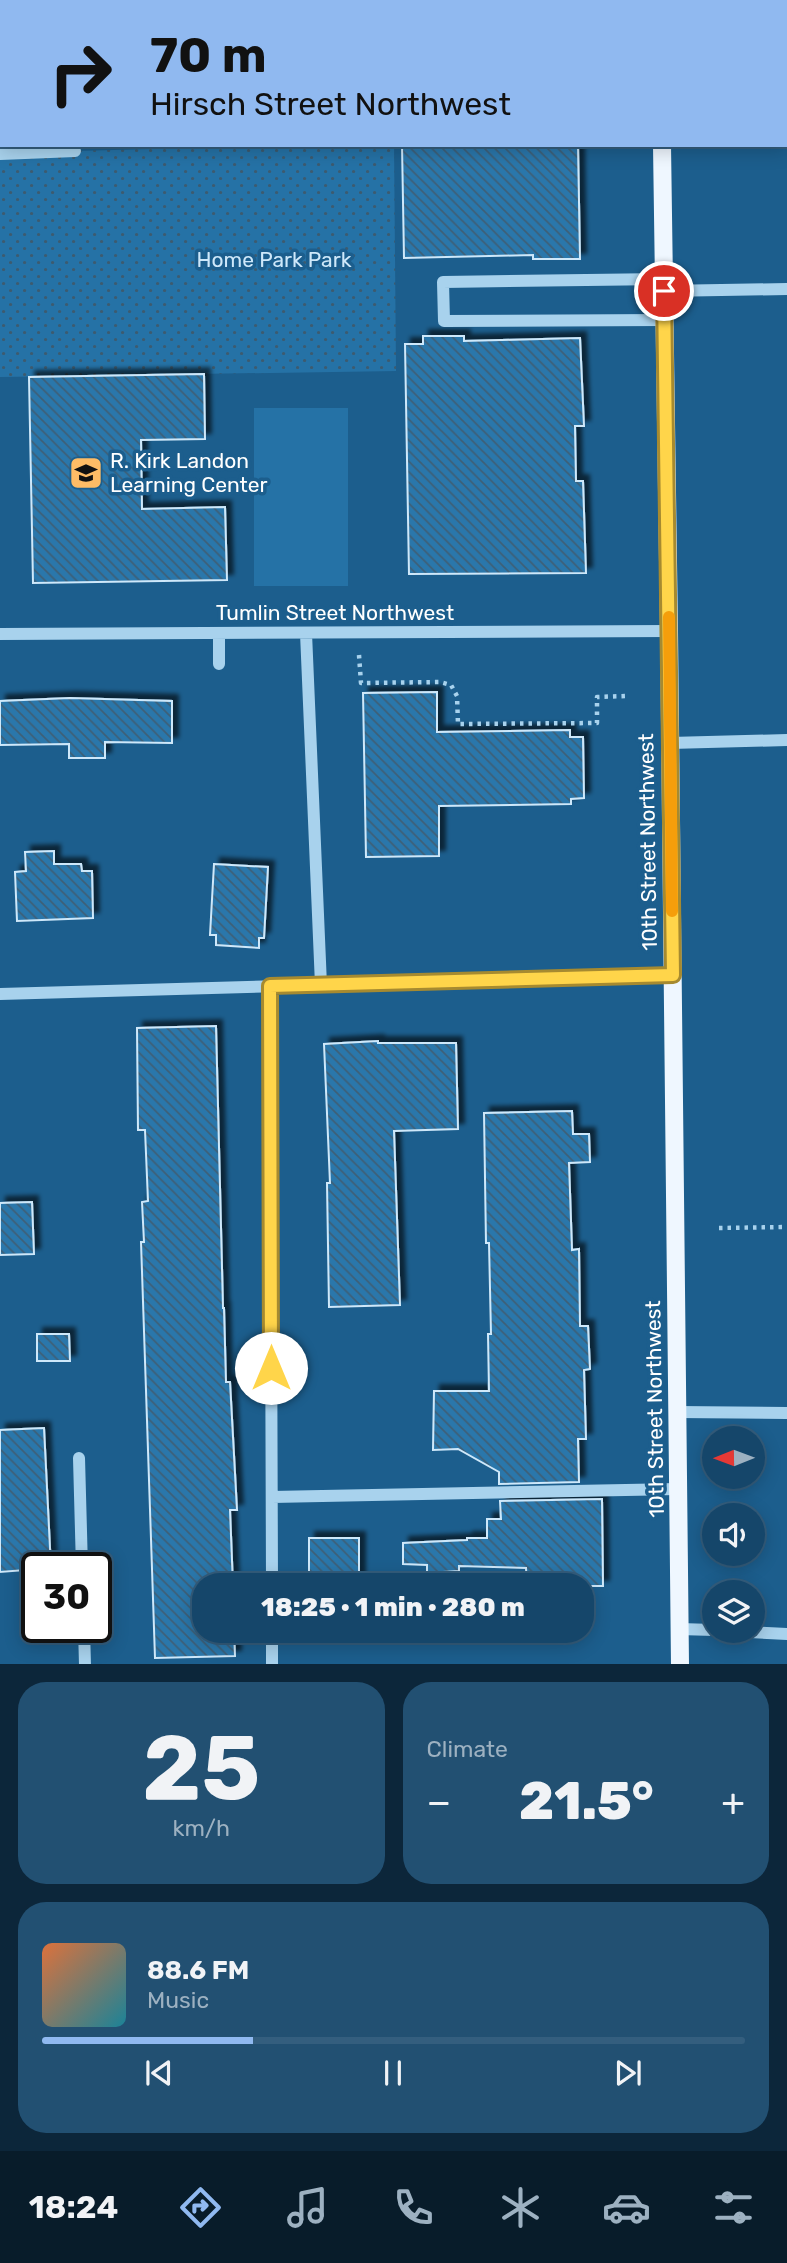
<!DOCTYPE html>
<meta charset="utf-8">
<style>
:root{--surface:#15466a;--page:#225072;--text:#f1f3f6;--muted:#9db1c1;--line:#345e7e;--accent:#90b9f0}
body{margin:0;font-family:Rubik,sans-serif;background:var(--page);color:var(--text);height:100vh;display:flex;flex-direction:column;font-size:26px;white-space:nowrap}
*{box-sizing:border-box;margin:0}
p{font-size:23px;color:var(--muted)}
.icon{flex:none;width:38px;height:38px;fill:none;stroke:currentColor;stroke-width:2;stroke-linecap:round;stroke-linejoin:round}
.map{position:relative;height:1664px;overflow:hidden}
.drawer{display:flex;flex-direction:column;gap:18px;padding:18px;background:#0c263a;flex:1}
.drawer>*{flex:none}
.hud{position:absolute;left:0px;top:0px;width:788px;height:147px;box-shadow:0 4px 18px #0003,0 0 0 2px var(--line);background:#90b9f0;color:#111;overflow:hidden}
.needle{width:46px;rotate:269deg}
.tools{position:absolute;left:702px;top:1426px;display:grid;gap:14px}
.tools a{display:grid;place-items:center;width:63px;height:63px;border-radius:50%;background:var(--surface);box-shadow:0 4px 18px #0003,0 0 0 2px var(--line);font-size:35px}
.speed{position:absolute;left:21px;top:1552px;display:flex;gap:14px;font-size:35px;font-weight:700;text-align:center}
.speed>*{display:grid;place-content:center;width:91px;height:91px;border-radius:50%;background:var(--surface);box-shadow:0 4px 18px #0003,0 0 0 2px var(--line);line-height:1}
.speed .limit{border:4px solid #111;border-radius:10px;background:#fff;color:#111}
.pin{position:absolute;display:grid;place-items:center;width:60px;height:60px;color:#fff;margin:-30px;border:4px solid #fff;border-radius:50%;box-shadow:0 2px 7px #0007}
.me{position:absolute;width:77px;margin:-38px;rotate:0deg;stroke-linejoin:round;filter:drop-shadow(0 0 5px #0008)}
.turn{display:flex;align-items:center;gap:24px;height:147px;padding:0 35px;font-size:32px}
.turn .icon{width:91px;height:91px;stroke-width:2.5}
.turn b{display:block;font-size:49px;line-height:60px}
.big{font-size:52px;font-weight:800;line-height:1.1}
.drawer .widget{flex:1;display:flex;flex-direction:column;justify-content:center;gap:10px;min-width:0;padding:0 24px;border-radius:28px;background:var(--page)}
.drawer .dial{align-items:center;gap:0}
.dial b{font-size:91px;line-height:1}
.song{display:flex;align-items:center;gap:21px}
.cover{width:84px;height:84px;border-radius:10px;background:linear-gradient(135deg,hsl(20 70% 55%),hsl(190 70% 35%))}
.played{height:7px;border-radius:4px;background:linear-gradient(90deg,var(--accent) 30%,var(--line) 30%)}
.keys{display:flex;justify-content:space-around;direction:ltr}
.heat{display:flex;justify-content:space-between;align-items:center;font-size:38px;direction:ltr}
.drawer .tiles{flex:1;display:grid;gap:18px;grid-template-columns:1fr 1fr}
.widget:last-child{grid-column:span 2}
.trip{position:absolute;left:192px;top:1573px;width:402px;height:70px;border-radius:28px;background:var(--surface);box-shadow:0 4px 18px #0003,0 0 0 2px var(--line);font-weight:800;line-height:70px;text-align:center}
.tabs{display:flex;height:112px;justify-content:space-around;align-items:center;background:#081c2a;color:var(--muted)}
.tabs .icon{width:49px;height:49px}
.tabs .current{color:var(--accent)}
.tabs b{font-size:32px;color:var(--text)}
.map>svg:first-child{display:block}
</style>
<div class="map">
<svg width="787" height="1665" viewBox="0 0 787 1665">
<defs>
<pattern id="park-dots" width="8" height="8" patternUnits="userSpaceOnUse" patternTransform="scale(1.75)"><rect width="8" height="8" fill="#2572a6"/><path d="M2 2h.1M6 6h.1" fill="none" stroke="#3c5b70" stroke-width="1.8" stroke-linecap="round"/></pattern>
<pattern id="building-back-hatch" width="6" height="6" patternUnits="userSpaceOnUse" patternTransform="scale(1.75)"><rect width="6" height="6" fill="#2b77ab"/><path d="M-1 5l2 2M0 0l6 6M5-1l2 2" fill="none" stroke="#3d5f77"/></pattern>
<filter id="shadow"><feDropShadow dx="6" dy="-6" stdDeviation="2" flood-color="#0009"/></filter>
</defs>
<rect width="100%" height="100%" fill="#1c5e8d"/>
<path fill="url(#park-dots)" d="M305,145H394L396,371L0,377V153Z"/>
<path fill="#2572a6" d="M254,408H348V586H254Z"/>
<path fill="url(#building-back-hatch)" stroke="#cee8fa" stroke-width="2" filter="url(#shadow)" d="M402,145H578L580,259H533V255L404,258Z
M423,336H464V341L580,338L584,426H575L576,481H583L586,573L409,574L405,344H423Z
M204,374L205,439L141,440L142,509L225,507L227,580L33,583L29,377Z
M437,692V732L570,730V737H583L584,798L571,799V804L439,806V856L366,857L363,693Z
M70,698L172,701V743L105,742V758H69V744L0,745V701Z
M54,851V864H81L82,871H92L93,918L17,921L15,872L26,871L25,852Z
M214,864L268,867L264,938H259V948L216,945V935H210Z
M216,1026L223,1308H224L226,1382H230L237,1510H230L233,1586H205V1631H234L235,1656L155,1658L141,1242H144L142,1202L148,1201L145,1130H138L137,1028Z
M378,1041V1043H456L458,1129L394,1131L400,1305L329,1307L327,1183H330L324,1044Z
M572,1111L573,1134H589L590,1162L569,1163L572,1250L579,1249L580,1326H588L590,1369L584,1370L586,1439H578L579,1482L499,1484V1472L458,1449L433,1450L434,1391H489L488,1334H491L489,1243H486L484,1113Z
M32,1202L34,1254L0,1255V1203Z
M37,1334H69L70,1361H37Z
M44,1428L51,1568L0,1572V1430Z
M602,1499L603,1586H527L526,1568L459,1566V1571L427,1573V1565L403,1564V1543L467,1540V1538H487V1519H501L500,1501Z
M309,1538H359V1586H309Z"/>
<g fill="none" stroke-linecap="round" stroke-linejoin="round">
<path stroke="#a8d2ed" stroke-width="4.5" stroke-dasharray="3.5 5" stroke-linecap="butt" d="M359,655L361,683L440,682L451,685L457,696L458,724L597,723V697L626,696
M719,1228L787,1227"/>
<path stroke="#a8d2ed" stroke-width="12" d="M0,154L75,151
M664,279L443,282L444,321L664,320
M664,291L787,289
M306,633L321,985
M0,634L669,631
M219,664V633
M670,743L787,740
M270,986L272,1586
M0,994L673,975
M677,1412L787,1413
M79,1458L82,1568
M272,1497L678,1489
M84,1628L85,1665
M679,1629L714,1630
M272,1631V1665
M731,1631L787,1634"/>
<path stroke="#eff7ff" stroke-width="18" d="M659,0V2
M662,145L669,631L680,1665"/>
</g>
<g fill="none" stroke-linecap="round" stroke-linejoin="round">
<defs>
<path id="route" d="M271,1368L270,986L673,975L664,291"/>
</defs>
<use href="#route" stroke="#a68a30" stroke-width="18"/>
<use href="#route" stroke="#ffd54a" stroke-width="12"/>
<path stroke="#f59e0b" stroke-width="12" d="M669,617L672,911"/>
</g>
<defs>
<symbol id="school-square" viewBox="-11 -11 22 22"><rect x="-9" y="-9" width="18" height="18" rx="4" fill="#febc66" stroke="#1c5e8d"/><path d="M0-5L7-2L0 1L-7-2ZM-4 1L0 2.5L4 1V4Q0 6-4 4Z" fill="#111"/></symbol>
</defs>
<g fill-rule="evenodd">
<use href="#school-square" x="67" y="454" width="38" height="38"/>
</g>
<g text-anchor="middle" stroke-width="7" stroke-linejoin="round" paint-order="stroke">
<g font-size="21" fill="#cee8fa" stroke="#1c5e8d">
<text x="274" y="267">Home Park Park</text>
</g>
<g font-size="21" fill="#fff" stroke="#1c5e8d" text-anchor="start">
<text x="110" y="468">R. Kirk Landon<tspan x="110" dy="24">Learning Center</tspan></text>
</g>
<g font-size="21" fill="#fff" stroke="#1c5e8d">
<text x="335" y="620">Tumlin Street Northwest</text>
<text transform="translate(648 842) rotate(-91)" y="7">10th Street Northwest</text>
<text transform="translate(655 1409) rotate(-91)" y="7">10th Street Northwest</text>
</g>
</g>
</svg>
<div class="tools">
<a><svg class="needle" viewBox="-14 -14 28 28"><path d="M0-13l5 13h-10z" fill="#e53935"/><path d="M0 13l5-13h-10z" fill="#9db1c1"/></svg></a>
<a><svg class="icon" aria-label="sound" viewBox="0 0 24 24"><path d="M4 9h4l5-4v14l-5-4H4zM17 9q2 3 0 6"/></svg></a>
<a><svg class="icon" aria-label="layers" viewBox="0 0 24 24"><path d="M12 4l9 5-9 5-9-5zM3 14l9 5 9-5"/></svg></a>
</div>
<div class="speed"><div class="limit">30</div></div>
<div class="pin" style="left:664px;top:291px;background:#d93025"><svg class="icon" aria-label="arrive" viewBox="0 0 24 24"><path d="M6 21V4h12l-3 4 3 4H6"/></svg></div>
<svg class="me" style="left:271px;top:1368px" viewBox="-20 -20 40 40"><circle r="19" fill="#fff"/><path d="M0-13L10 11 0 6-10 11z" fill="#ffd54a"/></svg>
<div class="trip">18:25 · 1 min · 280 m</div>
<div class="hud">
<div class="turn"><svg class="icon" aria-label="right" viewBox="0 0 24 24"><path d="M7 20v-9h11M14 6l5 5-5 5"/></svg><div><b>70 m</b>Hirsch Street Northwest</div></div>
</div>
</div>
<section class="drawer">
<div class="tiles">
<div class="widget dial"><b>25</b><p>km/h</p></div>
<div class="widget"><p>Climate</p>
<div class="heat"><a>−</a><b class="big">21.5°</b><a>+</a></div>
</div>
<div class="widget">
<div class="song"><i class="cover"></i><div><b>88.6 FM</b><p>Music</p></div></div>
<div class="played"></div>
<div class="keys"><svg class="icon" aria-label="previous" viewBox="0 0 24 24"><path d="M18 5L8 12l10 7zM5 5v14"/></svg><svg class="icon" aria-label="pause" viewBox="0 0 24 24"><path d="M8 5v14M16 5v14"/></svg><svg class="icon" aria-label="next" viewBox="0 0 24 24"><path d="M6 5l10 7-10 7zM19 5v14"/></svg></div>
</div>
</div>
</section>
<nav class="tabs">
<b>18:24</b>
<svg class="icon current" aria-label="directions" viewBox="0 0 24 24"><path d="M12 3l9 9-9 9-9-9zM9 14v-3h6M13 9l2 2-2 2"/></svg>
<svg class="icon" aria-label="music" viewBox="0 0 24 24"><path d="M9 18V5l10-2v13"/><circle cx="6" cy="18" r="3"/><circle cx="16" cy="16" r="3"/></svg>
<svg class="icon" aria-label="phone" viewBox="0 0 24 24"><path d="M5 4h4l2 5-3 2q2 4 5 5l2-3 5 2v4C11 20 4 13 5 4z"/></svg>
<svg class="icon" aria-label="climate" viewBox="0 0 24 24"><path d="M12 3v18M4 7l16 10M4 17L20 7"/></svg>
<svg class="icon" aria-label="car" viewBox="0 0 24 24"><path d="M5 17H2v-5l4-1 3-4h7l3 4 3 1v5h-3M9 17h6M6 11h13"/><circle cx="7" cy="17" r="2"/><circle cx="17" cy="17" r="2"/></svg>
<svg class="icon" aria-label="filters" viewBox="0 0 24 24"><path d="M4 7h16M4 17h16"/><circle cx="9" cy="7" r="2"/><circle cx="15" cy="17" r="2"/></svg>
</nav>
